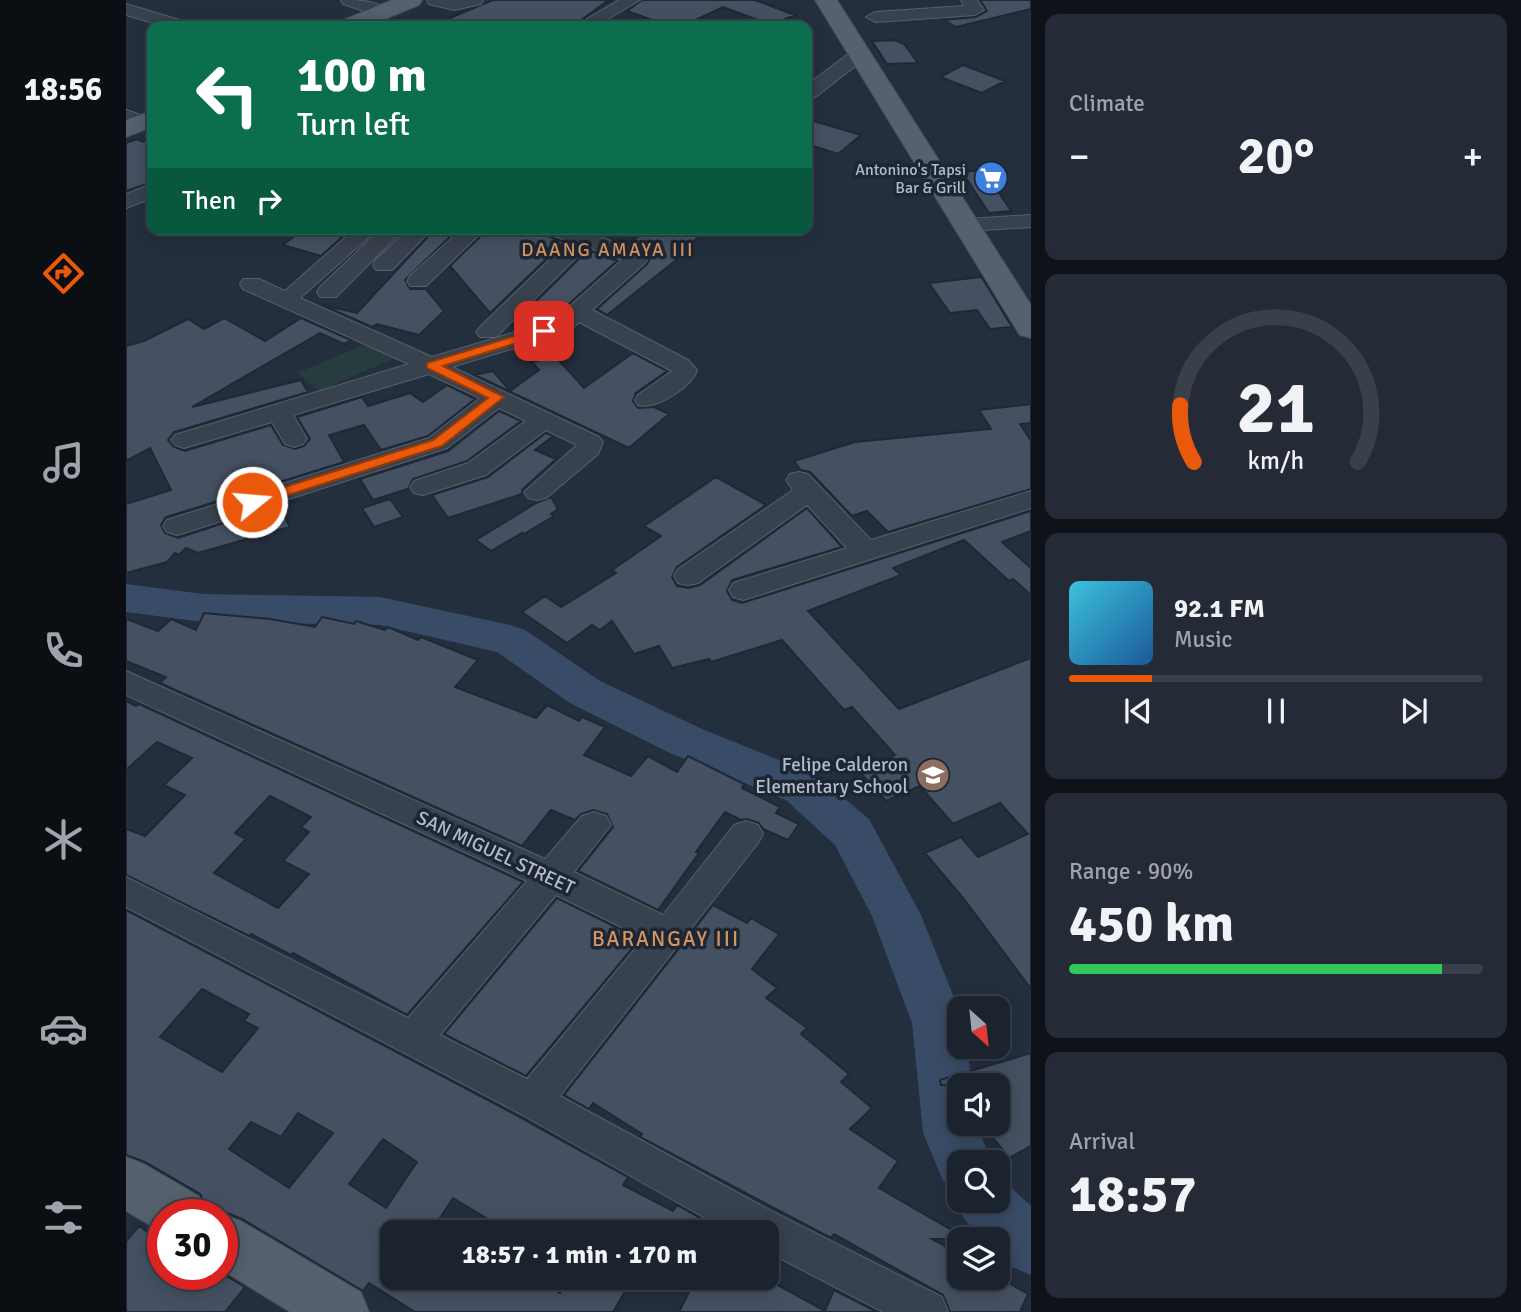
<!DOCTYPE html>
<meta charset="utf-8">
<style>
:root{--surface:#1b232e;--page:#242b36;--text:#f1f3f6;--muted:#a0a4aa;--line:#39404a;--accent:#ea580c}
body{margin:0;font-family:Signika,sans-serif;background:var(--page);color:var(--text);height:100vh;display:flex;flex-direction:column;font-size:26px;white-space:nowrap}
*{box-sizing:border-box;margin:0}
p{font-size:23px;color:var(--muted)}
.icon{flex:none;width:38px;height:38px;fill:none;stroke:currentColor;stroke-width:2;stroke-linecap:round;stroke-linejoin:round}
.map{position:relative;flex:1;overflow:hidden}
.sheet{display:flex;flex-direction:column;gap:14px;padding:14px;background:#0f1319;width:490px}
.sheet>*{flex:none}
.hud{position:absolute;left:21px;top:21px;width:665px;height:214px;border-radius:14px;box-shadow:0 4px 18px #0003,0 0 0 2px var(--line);background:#0b6e4f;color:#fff;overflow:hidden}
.needle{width:46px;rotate:153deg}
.fabs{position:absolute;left:821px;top:996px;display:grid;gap:14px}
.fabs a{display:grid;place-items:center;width:63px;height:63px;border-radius:14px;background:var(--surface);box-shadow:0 4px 18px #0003,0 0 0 2px var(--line);font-size:35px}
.speed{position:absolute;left:21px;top:1199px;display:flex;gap:14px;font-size:35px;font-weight:700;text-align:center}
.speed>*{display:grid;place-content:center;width:91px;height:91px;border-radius:50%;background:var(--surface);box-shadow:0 4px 18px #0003,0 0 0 2px var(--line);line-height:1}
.speed .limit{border:10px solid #d22;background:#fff;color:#111}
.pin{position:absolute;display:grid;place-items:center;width:60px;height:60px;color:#fff;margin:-30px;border-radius:14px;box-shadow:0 4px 10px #0006}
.me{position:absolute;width:77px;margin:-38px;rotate:73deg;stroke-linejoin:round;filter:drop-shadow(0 0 5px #0008)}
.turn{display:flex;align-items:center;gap:24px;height:147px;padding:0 35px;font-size:32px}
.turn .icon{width:91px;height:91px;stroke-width:2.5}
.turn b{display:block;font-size:49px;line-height:60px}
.then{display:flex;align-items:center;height:66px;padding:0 35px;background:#0003;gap:14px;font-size:26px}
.big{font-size:52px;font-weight:800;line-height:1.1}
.sheet .tile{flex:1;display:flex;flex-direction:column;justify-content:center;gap:10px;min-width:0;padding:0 24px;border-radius:14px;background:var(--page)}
.sheet .dial{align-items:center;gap:0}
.dial svg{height:182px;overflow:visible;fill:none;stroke:var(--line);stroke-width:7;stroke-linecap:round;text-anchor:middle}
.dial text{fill:var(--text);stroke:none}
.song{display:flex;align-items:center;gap:21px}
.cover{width:84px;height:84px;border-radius:10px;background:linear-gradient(135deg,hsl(190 70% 55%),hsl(210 70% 35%))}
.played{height:7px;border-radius:4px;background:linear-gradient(90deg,var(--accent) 20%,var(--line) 20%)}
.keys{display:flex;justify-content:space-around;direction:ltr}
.heat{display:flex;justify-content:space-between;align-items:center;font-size:38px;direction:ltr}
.charge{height:10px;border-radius:5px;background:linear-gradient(90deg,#34c759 90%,var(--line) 0)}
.trip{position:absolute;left:254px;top:1220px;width:399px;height:70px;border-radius:14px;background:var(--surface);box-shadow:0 4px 18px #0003,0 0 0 2px var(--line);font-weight:800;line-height:70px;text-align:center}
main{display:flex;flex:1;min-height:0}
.tabs{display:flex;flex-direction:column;width:126px;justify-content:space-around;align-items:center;background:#0b0e12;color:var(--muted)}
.tabs .icon{width:49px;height:49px}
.tabs .on{color:var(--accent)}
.tabs b{font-size:32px;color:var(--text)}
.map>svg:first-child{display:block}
</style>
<main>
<nav class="tabs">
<b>18:56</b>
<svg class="icon on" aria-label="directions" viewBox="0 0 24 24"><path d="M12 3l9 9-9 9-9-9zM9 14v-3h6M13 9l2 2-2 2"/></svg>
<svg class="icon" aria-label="music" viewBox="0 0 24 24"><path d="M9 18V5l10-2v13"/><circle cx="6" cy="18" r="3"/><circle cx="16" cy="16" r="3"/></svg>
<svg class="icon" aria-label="phone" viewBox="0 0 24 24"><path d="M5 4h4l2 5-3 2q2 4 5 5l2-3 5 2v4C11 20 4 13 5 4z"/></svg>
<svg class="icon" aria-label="climate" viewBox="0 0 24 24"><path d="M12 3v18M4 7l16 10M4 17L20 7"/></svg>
<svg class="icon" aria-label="car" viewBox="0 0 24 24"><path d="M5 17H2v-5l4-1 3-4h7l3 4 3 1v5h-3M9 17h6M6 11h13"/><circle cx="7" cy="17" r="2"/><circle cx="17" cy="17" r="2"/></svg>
<svg class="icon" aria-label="filters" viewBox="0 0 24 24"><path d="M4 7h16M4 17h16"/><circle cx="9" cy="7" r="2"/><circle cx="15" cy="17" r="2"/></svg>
</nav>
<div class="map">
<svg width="905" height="1312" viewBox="0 0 905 1312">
<rect width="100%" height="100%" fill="#242f3e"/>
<path fill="#263c3f" d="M245,342L267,359L193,391L171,373Z"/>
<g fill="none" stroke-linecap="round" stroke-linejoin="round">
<path fill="#394c67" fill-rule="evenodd" d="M0,584L77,594L254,597L384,625L399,630L474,681L576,729L692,776L743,819L795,915L833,1010V1046H841L846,1085H833V1124H851L865,1162H833V1187L817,1181L797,1132L786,1023L746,916L709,845L660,800L544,753L444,703L371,652L254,625L77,622L0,612Z
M872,1178L878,1181L905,1206V1275L884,1266L872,1253V1239H857L838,1219L829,1200L833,1192V1200H872Z"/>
</g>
<path fill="#455162" stroke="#1f2835" stroke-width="2" fill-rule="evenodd" d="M367,0H488L480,2L447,26H305Z
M516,0H629L669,15L645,25L597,7L557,26H543L501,11Z
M854,0H905V9L830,27L818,20L850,17L861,11Z
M768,40L778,44L792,63L761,64L746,41Z
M837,65L879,81L856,93L814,77Z
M681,119L735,135L712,154L681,144Z
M26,138V182L0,191V143L11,139L17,142Z
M858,170L885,211L863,213L836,172Z
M177,229H225L195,256L157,245Z
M309,229H332L279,280L284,289H300L318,311L293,335L251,324L246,327L196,305L231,313Z
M362,229H418L421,236L438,242L364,313L324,266Z
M524,229H584L549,255L554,257L481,315L471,309L521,264L524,259L521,252L501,244Z
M462,250L491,261L426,319L390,329L386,325Z
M855,277L858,281L886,327L864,329L851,310L824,313L803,283Z
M98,318L139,341L175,318L225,340L218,344L194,333L66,407L175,380L182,392L48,432L42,440L48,447L59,451L145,425L157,445L169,449L178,446L184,439L171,417L236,397L242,406L284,393L297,402L321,385L349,399L302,436L255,450L238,425L203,435L218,462L40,517L35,525L39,533L52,538L172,499L173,501L153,507L164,527L146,532L141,521L118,540L72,553L60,548L53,555L49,553L41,562L0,573V504L45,490L24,448L0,461V346L18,341L62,319L78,329Z
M507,353L541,371L510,393L507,401L512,408L528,407L543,414L503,448L349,375L367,371L384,391L413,370L406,362L429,356L458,388Z
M905,404V423L894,424L905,441V489L762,532L741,511L726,516L684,472L675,470L668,461L729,442L865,429L853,410Z
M373,411L395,421L341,461L287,479L282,489L247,500L234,479L322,451Z
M420,433L427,436L409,450L430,459L396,490V494L322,518L306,495L362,477Z
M590,477L640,505L551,567L546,577L551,586L563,588L574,585L681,508L716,547L606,580L601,591L606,600L616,603L905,511V531L876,542L905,568V595L887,579L883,581L838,540L767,568L775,575L682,611L773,709L905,658V989L838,899L799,853L835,837L852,857L902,834L874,803L827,824L794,786L760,801L733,771L769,755L726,707L718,710L656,640L585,662L583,659L546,668L533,646L508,654L486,621L474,630L466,625L441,643L396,612L419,596L435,607L490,573L486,570L535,536L518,526Z
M425,497L432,509L425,514L428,516L398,534L396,533L365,551L350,540L410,503Z
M264,499L277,517L248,527L236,508Z
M78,613L144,619L189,627L196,617L228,624L230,621L259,630L262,627L292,640L295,637L352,660L329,687L410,718L421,705L453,721L456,717L479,727L458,755L505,776L522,756L551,772L562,756L618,784L616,788L654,807L650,813L673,824L662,840L637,829L633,823L621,819L615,820L599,812L570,852L573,853L532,910L452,871L487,827L481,814L467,810L455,814L449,820L425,810L396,846L34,683L40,677L0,661V619L32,631L45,619L70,630Z
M0,701L10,706L13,704L397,882L281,1015L167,953L165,955L125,934L123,936L0,875V829L19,836L59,795L38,785L66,758L31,742L0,770ZM144,796L185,817L175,827L183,832L157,861L183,874L152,908L88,873L120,839L109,833Z
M431,898L514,939L400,1076L318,1034Z
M587,905L621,923L625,918L653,934L626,969L651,988L640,998L681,1028L675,1034L723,1074L715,1082L746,1108L724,1129L772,1161L753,1188L841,1239H806L833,1254V1278H874L902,1294L894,1312H824L817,1295L708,1234L705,1238L514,1137L516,1134L467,1103L463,1109L438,1095Z
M0,910L379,1109L502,1177L497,1185L547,1211L551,1205L599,1232H351L360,1218L327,1198L305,1232H266V1278H405L434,1293L443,1278H507L487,1312H289L243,1283L237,1291L116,1219L96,1211L86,1214L82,1212L74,1194L19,1162L0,1155ZM76,989L123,1014L118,1021L132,1028L96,1072L34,1037ZM172,1113L207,1133L163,1188L103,1149L125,1122L155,1137ZM257,1139L291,1162L260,1208L223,1184Z
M905,1053V1146L883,1158L856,1124H872V1085H815L814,1080Z
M13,1226L37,1243V1274H97L119,1287L99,1312H0V1241Z
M570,1278H639L699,1311L708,1290L751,1312H553Z"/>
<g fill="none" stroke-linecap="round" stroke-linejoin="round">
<defs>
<path id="minor" d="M215,0C231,0 252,0 265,12L256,17L217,4Z
M301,0H357L355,4L328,10L303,4Z
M493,0H514L470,26H449Z
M835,0H851L858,10L849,15L749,22L740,17L749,12L838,6Z
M0,4L60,22L63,26H37L0,15Z
M735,48L741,49L744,53L741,57L688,98L681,100V85L729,49Z
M0,110L24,118L26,123L17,128L0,122Z
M26,184V198L0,208V194Z
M905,215V227L842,231L834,230L831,225L834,220L842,219Z
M229,229H252L174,298L306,357L427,321L496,260L461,247L370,337H354L350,332L354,327L443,241L422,234L420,229H451L519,253L522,258L519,263L466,310L562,360L571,370L569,375C559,390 530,410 512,405L509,400L512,395L546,371L453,322L443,331L326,367L473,437L477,442L472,454L420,498L411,500L402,498L398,492L451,445L420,430L360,475L297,495L288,493L284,487L288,481L342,463L400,421L373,408L321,448L61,532L51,535L41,532L37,526L41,520L303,438L354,398L303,374L167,415L181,439L177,444L168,447L159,444L146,422L58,448L49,445L45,440L49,435L283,364L117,289L114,284L117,279H133L159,291Z
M255,229H278L210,297H194L191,292L194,287Z
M283,229H306L266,270H250L247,265L250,260Z
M336,229H359L300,286H284L281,281L284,276Z
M673,472L682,474L745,540L905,491V508L627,597L617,600L607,597L603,590L607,583L721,548L681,505L572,583L562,585L552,583L548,576L552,569L667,490L660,480L664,474Z
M0,671L419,859L456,816L468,812L480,816L485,825L448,872L537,915L608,825L620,821L632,825L637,834L632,843L434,1096L634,1205L816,1297L822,1312H757L640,1251V1232H604L393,1113L0,907V877L282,1018L401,881L0,695ZM430,895L518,938L401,1079L314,1035Z"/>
<path id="major" d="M266,0H296L293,5L242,26H212L215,21Z
M689,0H711L905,305V338L894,335L890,329Z
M26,111V127L0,137V120Z
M0,1157L18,1164L73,1196L80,1214H37V1233L0,1211Z
M94,1214H96L115,1221L235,1292L243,1312H164L96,1270Z"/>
</defs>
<use href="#minor" stroke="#565f6c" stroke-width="2"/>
<use href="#major" stroke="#414a57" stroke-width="2"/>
<use href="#minor" fill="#38414e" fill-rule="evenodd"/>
<use href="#major" fill="#56606e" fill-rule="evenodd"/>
</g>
<path fill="#ea580c" stroke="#983908" stroke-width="2" d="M418,327L425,331L423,333L317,366L378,397L316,446L131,505H121L118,502L121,499L307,440L362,398L301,368V363Z"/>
<defs>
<symbol id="supermarket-disc" viewBox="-11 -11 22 22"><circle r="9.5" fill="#3f7fe0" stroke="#1d2633"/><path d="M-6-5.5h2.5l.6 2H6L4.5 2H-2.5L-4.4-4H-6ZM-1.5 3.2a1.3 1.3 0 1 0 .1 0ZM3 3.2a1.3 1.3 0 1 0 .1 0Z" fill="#fff"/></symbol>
<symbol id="school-disc" viewBox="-11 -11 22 22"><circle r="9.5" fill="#8d6e63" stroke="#1d2633"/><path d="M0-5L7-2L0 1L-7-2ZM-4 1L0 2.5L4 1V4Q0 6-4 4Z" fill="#fff"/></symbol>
</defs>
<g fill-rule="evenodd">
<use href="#supermarket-disc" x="846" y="159" width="38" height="38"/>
<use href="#school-disc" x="788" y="756" width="38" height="38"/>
</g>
<g text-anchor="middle" stroke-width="7" stroke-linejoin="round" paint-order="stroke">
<g font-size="16" fill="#b4bcc9" stroke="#1d2633" text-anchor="end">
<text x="840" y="175">Antonino's Tapsi<tspan x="840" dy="18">Bar &amp; Grill</tspan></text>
</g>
<g font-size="19" letter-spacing="2" fill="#d59563" stroke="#1d2633">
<text x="482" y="256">DAANG AMAYA III</text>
</g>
<g font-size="19" fill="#b4bcc9" stroke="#1d2633" text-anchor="end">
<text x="782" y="771">Felipe Calderon<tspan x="782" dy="22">Elementary School</tspan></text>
</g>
<g font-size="19" fill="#b4bcc9" stroke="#1d2633">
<text transform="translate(370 852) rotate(25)" y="7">SAN MIGUEL STREET</text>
</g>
<g font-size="21" letter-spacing="2" fill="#d59563" stroke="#1d2633">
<text x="540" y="946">BARANGAY III</text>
</g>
</g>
</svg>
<div class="fabs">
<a><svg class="needle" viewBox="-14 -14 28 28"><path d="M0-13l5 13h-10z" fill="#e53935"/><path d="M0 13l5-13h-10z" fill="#a0a4aa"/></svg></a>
<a><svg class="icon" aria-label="sound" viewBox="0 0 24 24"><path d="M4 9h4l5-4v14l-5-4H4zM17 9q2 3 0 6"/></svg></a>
<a><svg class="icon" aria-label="search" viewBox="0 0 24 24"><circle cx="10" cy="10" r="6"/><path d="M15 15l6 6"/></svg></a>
<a><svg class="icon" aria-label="layers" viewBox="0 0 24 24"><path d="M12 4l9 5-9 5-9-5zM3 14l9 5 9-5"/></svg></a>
</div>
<div class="speed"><div class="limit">30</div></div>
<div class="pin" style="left:418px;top:331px;background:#d93025"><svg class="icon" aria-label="arrive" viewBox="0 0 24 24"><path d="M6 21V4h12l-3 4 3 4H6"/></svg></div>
<svg class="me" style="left:126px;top:502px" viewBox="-20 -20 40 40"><circle r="17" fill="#ea580c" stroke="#fff" stroke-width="3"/><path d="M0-11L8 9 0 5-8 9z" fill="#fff"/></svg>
<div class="trip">18:57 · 1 min · 170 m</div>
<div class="hud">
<div class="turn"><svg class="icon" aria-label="left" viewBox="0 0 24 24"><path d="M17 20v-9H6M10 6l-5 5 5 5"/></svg><div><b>100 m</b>Turn left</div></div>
<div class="then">Then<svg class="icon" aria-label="right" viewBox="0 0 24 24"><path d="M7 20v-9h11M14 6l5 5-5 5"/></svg></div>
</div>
</div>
<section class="sheet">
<div class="tile"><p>Climate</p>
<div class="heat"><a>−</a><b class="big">20°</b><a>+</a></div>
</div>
<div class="tile dial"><svg viewBox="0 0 100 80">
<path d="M14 69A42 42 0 1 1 86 69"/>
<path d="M14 69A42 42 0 0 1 8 44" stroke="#ea580c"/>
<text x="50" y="56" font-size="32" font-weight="700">21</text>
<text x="50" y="72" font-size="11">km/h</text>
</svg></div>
<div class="tile">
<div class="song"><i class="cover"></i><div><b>92.1 FM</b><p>Music</p></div></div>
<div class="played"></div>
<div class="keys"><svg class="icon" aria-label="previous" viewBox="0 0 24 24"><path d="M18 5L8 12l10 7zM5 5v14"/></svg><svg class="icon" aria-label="pause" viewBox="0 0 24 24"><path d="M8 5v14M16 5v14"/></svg><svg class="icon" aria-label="next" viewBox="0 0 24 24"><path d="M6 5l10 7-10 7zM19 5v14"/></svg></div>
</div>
<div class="tile"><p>Range · 90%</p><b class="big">450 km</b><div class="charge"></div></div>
<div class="tile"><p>Arrival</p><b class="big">18:57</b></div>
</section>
</main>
